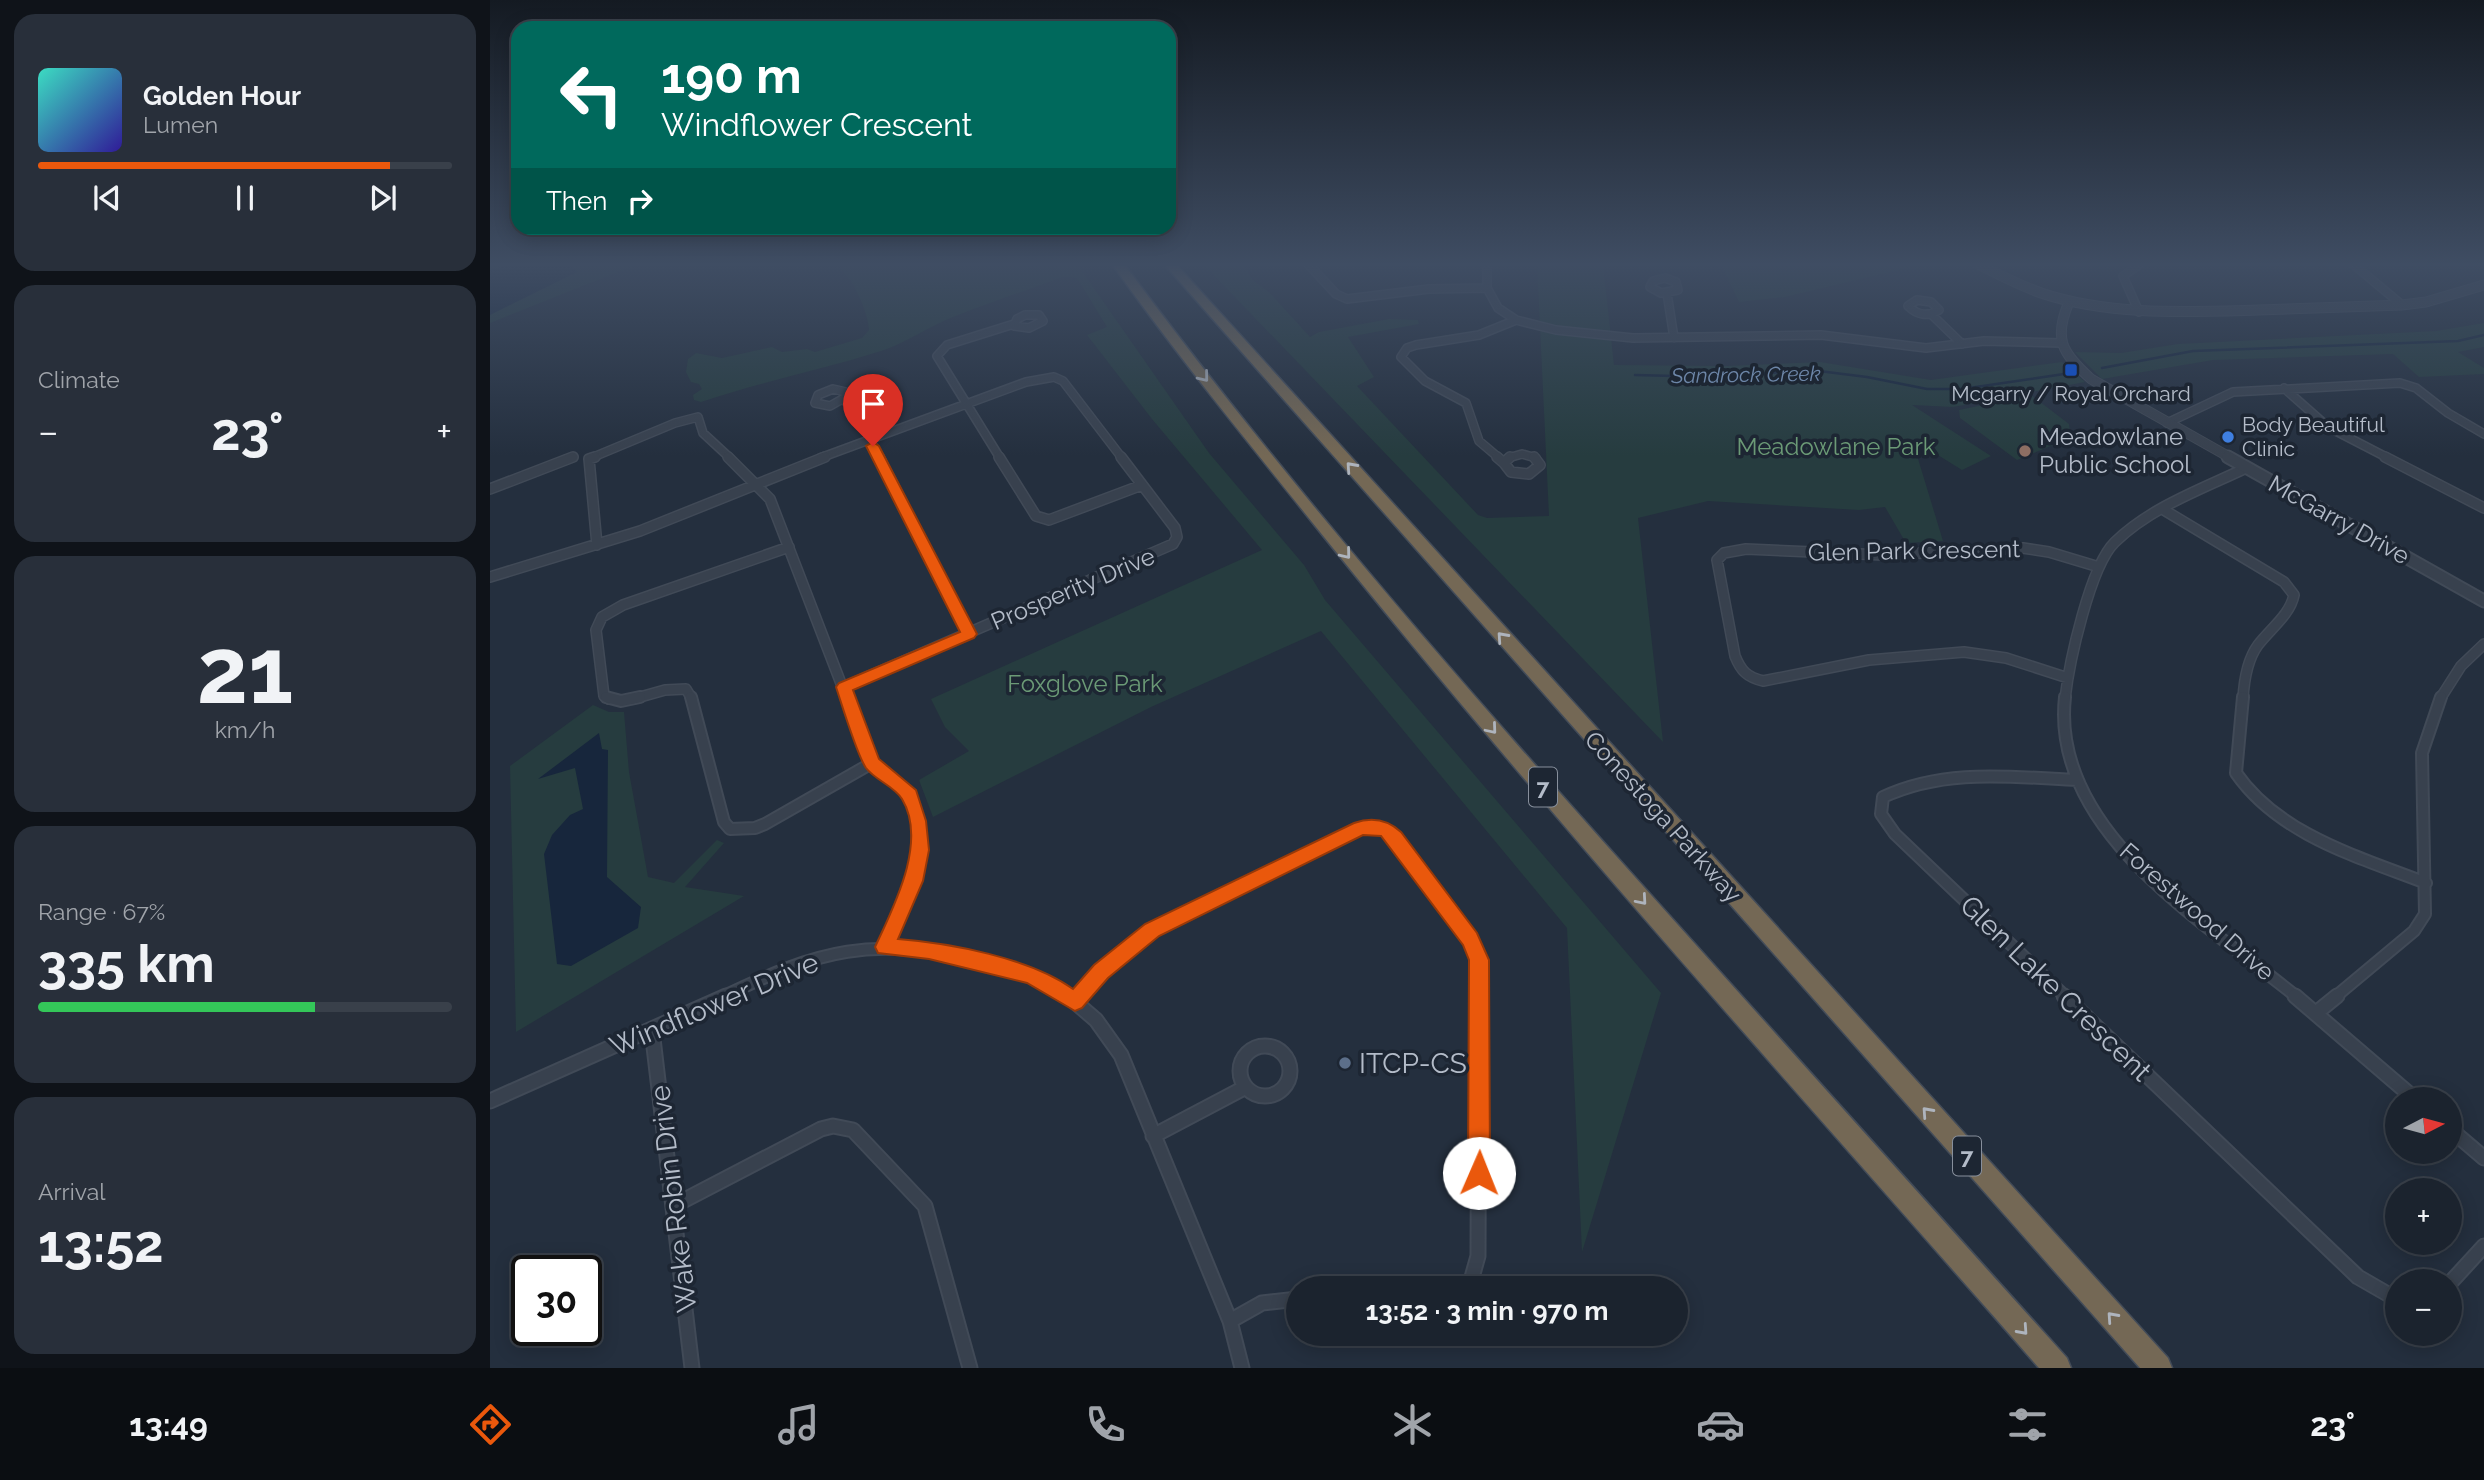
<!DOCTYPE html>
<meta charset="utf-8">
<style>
:root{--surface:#1b232e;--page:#282f3a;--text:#f1f3f6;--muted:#a0a4aa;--line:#39404a;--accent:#ea580c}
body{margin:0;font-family:Raleway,sans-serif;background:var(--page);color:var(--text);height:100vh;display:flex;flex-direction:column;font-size:26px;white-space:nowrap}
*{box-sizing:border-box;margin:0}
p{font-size:23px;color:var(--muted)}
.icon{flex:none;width:38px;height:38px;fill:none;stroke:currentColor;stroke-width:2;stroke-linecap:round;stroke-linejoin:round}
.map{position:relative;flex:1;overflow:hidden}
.side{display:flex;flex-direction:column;gap:14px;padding:14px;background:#0f1319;width:490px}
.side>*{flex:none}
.guide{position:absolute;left:21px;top:21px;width:665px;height:214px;border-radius:21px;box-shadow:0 4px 18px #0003,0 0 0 2px var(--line);background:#00695c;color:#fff;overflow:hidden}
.needle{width:46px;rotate:84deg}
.controls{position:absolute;left:1895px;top:1087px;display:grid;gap:14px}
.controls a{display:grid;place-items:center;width:77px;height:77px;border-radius:50%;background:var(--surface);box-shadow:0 4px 18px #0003,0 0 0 2px var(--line);font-size:35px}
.speed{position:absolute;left:21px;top:1255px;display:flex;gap:14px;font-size:35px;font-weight:700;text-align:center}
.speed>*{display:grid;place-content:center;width:91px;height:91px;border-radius:50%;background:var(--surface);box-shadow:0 4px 18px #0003,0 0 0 2px var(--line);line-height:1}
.speed .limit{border:4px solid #111;border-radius:10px;background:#fff;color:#111}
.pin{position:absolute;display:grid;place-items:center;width:60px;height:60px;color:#fff;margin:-72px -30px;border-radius:50% 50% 50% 0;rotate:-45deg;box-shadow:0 0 7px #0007}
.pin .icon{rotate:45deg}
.me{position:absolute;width:77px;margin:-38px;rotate:1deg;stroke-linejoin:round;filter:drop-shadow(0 0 5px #0008)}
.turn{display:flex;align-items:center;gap:24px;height:147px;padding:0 35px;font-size:32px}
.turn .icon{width:91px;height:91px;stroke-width:2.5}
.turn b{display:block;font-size:49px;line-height:60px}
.then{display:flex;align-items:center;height:66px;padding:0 35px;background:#0003;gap:14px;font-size:26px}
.big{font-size:52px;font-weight:700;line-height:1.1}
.side .card{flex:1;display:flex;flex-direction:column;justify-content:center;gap:10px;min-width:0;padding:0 24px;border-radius:21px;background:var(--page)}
.side .dial{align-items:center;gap:0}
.dial b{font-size:91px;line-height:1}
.song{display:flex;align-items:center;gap:21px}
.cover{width:84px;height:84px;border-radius:10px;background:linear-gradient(135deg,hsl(170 70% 55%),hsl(250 70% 35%))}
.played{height:7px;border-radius:4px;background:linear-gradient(90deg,var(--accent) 85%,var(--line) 85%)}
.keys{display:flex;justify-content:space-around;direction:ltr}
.heat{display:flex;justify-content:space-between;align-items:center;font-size:38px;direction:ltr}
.charge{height:10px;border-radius:5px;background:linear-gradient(90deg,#34c759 67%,var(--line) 0)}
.trip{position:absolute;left:796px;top:1276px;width:402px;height:70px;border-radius:35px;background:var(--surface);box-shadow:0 4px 18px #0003,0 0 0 2px var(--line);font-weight:700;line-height:70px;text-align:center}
.menu{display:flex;height:112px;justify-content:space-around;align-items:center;background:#0b0e12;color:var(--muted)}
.menu .icon{width:49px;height:49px}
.menu .active{color:var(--accent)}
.menu b{font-size:32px;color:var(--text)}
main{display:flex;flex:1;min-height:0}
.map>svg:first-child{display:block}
</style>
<main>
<section class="side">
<div class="card">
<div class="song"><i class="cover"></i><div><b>Golden Hour</b><p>Lumen</p></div></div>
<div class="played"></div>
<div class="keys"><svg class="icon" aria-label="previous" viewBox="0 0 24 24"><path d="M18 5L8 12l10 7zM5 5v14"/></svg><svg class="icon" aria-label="pause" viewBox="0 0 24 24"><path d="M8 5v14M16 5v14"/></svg><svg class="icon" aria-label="next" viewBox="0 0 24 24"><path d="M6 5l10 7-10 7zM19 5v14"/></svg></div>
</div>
<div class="card"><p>Climate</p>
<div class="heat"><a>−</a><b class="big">23°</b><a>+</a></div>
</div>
<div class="card dial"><b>21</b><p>km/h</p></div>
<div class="card"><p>Range · 67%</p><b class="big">335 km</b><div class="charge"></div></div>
<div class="card"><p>Arrival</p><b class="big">13:52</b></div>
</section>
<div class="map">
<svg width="1994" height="1368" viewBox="0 0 1994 1368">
<rect width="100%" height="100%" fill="#242f3e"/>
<path fill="#263c3f" d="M0,264H148L0,323Z
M364,264H587L719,453L814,565L835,600L1171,993L1092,1252L1077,928L831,631L661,707L443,817L429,780L479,751L455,727L441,699L772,550L662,419L597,335L617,327L587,278L573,277C537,290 499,303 463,317C438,327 416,343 391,351C331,370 270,382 211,402L204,400L203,395L212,389L209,384L201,382L196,372L198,359L206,353L232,358L282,347L292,352L317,349L325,352L372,338L379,330C378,314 369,295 361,281C357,275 353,275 352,267Z
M713,264H752L763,280L780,293L820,337L829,332L899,319L928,320L929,324L858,337L884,377L867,386L988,515L997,518L1059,516L1047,264H1113L1124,365L1237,366L1330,362L1441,380L1572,362L1595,382L1463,407L1422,405L1501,456L1472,470L1422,439L1453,541L1416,543L1395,507L1369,510L1218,501L1148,518L1173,742Z
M1231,264H1423L1425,266L1295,297L1249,302Z
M1994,323V347L1968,352L1994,368V374L1929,377L1903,354L1723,360L1612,379L1585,352L1631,353L1688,344L1946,331Z
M1541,395L1579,424L1580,434L1568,443L1527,460L1470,418L1469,410Z
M103,705L119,712H134L139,772L158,877L184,883L227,840L234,843L195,887L254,896L26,1032L20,766Z"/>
<path fill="#17263c" d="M27,264H79L87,272L0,315V270Z
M109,733L112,749L118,750L117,877L151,907L148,928L81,966L67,964L54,854L62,835L80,815L93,809L85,768L48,779Z"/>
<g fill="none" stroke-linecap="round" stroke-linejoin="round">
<path stroke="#17263c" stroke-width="2.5" d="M1612,368L1703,351L1968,341L1994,335
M1145,375L1225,377L1321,370L1377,377L1437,389H1472L1574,374"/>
<defs>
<path id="minor-far3" d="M818,264L846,294L857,299L939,289L997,288
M997,264V288L1008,308L1026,320L1066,330L1143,338L1331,335L1436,348L1494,341L1571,343
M1863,264L1912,305
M1175,278L1186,282L1188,290L1171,293L1160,287L1163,281Z
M1177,293L1184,338
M1427,300L1441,302L1449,310C1438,317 1427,315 1418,306Z
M1649,312L1633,276L1650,264
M535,315H549L553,321L539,328L524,326L527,319Z
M1442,315L1472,344
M1794,388L1838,427L1898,458
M343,389L356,392V397L340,406L325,403L328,395Z
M353,400L363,406L390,458
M1677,423L1743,392L1910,383L1926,388L1958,413L1994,434
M80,458L83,457
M101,458L185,423L208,417L213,433L240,458
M330,458L536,382L564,377L573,381L632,458
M510,458L447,356L457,345L524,324
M1009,458L989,441L976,403L935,381L911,357L917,348L926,345L989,335L1026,320
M1018,458L1032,454L1046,458"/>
<path id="minor-far2" d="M105,457L99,459L107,545
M238,457L280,499L357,699
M389,457L479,634
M509,457L546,516L559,520L652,485
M1007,457L1014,463
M1895,457L1994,508
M1014,463L1021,472L1039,474L1050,465L1044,457
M1014,463L1020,457
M0,489L83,457
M1674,510L1794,582L1804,595C1800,615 1780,629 1768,645C1757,660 1754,680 1753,699
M0,577L150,531L335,457
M1578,678L1516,658L1474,652L1379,660L1273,681C1257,677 1251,671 1245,656L1227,560L1234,553L1256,549L1393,555L1533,548L1559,552L1609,567
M354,687L683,544L687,537L685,528L631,457
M119,699L114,696L106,630L112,617L133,605L299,547
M143,699L175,690L196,689L202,699
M1575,699C1579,663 1600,566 1625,542C1661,507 1712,489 1756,468
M1950,699L1971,666L1994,644"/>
<path id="minor-far1" d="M116,697L131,701L150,697
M201,697L234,822L240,829L265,828L275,824L382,763
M356,697L382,763L420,795L427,821L428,862L416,901L395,947
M1575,697C1560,831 1717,924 1807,997
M1753,697L1746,773C1789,835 1869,857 1936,883
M232,997C332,949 380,936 490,962C522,970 553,979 580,997
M589,997L611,972L651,937L870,829L889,828L905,837L980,939L989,960V997
M1576,997L1405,834L1391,814L1393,797C1455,768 1521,777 1588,780
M1845,997L1924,931L1935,914L1932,753L1951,697"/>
<path id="minor" d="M578,996L606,1020L631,1055L740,1321L752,1368
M1574,996L1868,1277L1908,1300
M1805,996L1925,1099
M585,1002L590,996
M1826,1013L1847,996
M162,1030L202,1368
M750 1071a25 25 0 1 1 50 0a25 25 0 1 1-50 0Z
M0,1101L236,996
M1960,1129L1994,1158
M663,1136L754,1088
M185,1205L331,1129L343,1126L363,1130L435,1206L480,1368
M1960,1283L1994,1246
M979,1288L988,1256L989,996
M740,1321L772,1303L808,1299"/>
<path id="tertiary-far1" d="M1488,264C1509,275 1529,285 1551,293C1620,316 1696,312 1768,310C1816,308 1864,307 1912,305L1936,302L1994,285
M1579,302C1563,339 1572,353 1601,379L1741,458"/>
<path id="tertiary" d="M1738,457L1994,601"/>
<path id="motorway" d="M622,264H634C802,491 990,705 1179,915C1312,1063 1444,1211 1577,1358L1581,1368H1549C1304,1088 1054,812 822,522C754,437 685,353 622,264Z
M674,264H686L1678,1358L1682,1368H1650Z"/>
</defs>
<use href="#minor-far3" stroke="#414a57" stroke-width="10"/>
<use href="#minor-far2" stroke="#414a57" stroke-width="12"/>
<use href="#minor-far1" stroke="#414a57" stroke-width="14"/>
<use href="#minor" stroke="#414a57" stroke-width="17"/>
<use href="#tertiary-far1" stroke="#414a57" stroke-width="11"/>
<use href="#tertiary" stroke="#414a57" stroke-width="15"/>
<use href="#motorway" stroke="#434c59" stroke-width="3"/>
<use href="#minor-far3" stroke="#38414e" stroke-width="7"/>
<use href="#minor-far2" stroke="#38414e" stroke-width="9"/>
<use href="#minor-far1" stroke="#38414e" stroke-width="10"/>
<use href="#minor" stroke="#38414e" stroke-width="13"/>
<use href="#tertiary-far1" stroke="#38414e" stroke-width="9"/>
<use href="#tertiary" stroke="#38414e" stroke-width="11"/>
<use href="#motorway" fill="#746855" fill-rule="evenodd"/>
</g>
<defs><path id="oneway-chevron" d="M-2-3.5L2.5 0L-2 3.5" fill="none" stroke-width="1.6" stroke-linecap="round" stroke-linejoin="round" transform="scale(1.75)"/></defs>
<g stroke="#aeb4bd">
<use href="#oneway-chevron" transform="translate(714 377) rotate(51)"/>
<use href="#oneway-chevron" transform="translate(861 467) rotate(-132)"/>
<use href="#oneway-chevron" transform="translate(856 554) rotate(51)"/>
<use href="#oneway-chevron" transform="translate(1012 637) rotate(-132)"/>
<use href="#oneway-chevron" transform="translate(1002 729) rotate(50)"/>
<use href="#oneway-chevron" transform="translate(1152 900) rotate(49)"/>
<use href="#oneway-chevron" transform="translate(1437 1112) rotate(-132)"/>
<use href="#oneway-chevron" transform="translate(1622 1317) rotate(-132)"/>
<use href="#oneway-chevron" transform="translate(1533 1330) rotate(48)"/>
</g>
<linearGradient id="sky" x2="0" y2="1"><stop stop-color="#141a22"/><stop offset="0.58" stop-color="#3f4d63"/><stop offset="1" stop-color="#3f4d63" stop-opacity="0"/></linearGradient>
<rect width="1994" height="456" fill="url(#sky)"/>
<path fill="#ea580c" stroke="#983908" stroke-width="2" d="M383,442L389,446L487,634L484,638L363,690L389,759L426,790L436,821L439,850L433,881L408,939C460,943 540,958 583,989L604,965L655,924L864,823C881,817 897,819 911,832L987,933L999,960L1000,1173L997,1181L989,1184L981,1181L978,1173L979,960L973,945L891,836L873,835L669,936L618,978L592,1008L585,1011L537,983L439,959L388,953L385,947C403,908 438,842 412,799C404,786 385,780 376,768C367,755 352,705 346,687L349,683L470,632L376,446Z"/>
<rect fill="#1a4fb4" stroke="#1d2633" stroke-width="2.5" x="1574" y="363" width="14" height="14" rx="3.5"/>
<circle fill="#3f7fe0" stroke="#1d2633" stroke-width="2.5" cx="1738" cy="437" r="7"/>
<circle fill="#8d6e63" stroke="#1d2633" stroke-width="2.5" cx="1535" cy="451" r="7"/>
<circle fill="#5c6f8a" stroke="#1d2633" stroke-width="2.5" cx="855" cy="1063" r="7"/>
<g text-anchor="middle" stroke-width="7" stroke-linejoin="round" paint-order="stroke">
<g font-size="21" font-style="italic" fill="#6d86a8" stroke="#1d2633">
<text transform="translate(1256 375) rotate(-1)" y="7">Sandrock Creek</text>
</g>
<g font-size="21" fill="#b4bcc9" stroke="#1d2633">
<text x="1581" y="401">Mcgarry / Royal Orchard</text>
<text x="1752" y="432" text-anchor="start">Body Beautiful<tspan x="1752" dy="24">Clinic</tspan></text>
</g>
<g fill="#1d2633" stroke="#878f9c" stroke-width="2">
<rect x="1039" y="767.5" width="28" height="39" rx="5"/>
<rect x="1463" y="1136.5" width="28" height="39" rx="5"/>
</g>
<g font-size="23" font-weight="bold" fill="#b4bcc9">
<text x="1053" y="795">7</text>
<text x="1477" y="1164">7</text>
</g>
<g font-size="24" fill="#b4bcc9" stroke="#1d2633" text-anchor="start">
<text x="1549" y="445">Meadowlane<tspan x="1549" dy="28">Public School</tspan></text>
</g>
<g font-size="24" fill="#6b9a76" stroke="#1d2633">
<text x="1346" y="455">Meadowlane Park</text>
<text x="595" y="692">Foxglove Park</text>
</g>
<g font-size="24" fill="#b4bcc9" stroke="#1d2633">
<text transform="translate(1849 520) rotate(29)" y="8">McGarry Drive</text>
<text transform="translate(1424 551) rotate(-1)" y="8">Glen Park Crescent</text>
<text transform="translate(583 589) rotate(-23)" y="8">Prosperity Drive</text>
<text transform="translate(1173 817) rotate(48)" y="8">Conestoga Parkway</text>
<text transform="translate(1707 912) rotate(41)" y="8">Forestwood Drive</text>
</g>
<g font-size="28" fill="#b4bcc9" stroke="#1d2633">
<text transform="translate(1566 988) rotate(44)" y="10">Glen Lake Crescent</text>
<text transform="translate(224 1004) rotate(-23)" y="10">Windflower Drive</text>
<text transform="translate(183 1199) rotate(-97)" y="10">Wake Robin Drive</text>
</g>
<g font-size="28" fill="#b4bcc9" stroke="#1d2633" text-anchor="start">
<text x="869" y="1073">ITCP-CS</text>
</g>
</g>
</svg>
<div class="controls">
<a><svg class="needle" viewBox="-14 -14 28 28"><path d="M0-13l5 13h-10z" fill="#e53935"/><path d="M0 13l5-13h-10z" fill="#a0a4aa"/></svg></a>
<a>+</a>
<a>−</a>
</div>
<div class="speed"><div class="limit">30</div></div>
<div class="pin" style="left:383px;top:446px;background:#d93025"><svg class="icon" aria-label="arrive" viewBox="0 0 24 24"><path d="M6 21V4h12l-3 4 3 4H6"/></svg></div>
<svg class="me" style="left:989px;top:1173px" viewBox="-20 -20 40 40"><circle r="19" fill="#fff"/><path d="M0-13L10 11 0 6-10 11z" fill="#ea580c"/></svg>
<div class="trip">13:52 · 3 min · 970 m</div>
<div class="guide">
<div class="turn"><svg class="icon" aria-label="left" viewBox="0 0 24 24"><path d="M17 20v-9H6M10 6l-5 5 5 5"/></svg><div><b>190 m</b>Windflower Crescent</div></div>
<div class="then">Then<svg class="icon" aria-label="right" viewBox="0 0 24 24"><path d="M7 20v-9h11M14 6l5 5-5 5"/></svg></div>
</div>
</div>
</main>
<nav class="menu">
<b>13:49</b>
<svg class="icon active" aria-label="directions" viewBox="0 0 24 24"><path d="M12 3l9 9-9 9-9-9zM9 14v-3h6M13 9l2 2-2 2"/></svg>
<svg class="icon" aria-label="music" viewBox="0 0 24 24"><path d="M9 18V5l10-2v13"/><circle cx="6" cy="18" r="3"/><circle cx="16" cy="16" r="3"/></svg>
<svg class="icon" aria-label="phone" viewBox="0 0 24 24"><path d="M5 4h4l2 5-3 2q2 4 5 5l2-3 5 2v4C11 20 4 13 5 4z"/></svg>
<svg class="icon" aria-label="climate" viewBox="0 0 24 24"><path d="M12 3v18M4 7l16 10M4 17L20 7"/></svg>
<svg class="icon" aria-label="car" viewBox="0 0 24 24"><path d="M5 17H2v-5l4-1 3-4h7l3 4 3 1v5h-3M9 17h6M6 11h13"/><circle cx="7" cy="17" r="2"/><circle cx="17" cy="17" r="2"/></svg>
<svg class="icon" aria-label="filters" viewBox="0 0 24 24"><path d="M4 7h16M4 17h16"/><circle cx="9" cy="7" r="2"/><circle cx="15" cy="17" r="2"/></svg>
<b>23°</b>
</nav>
